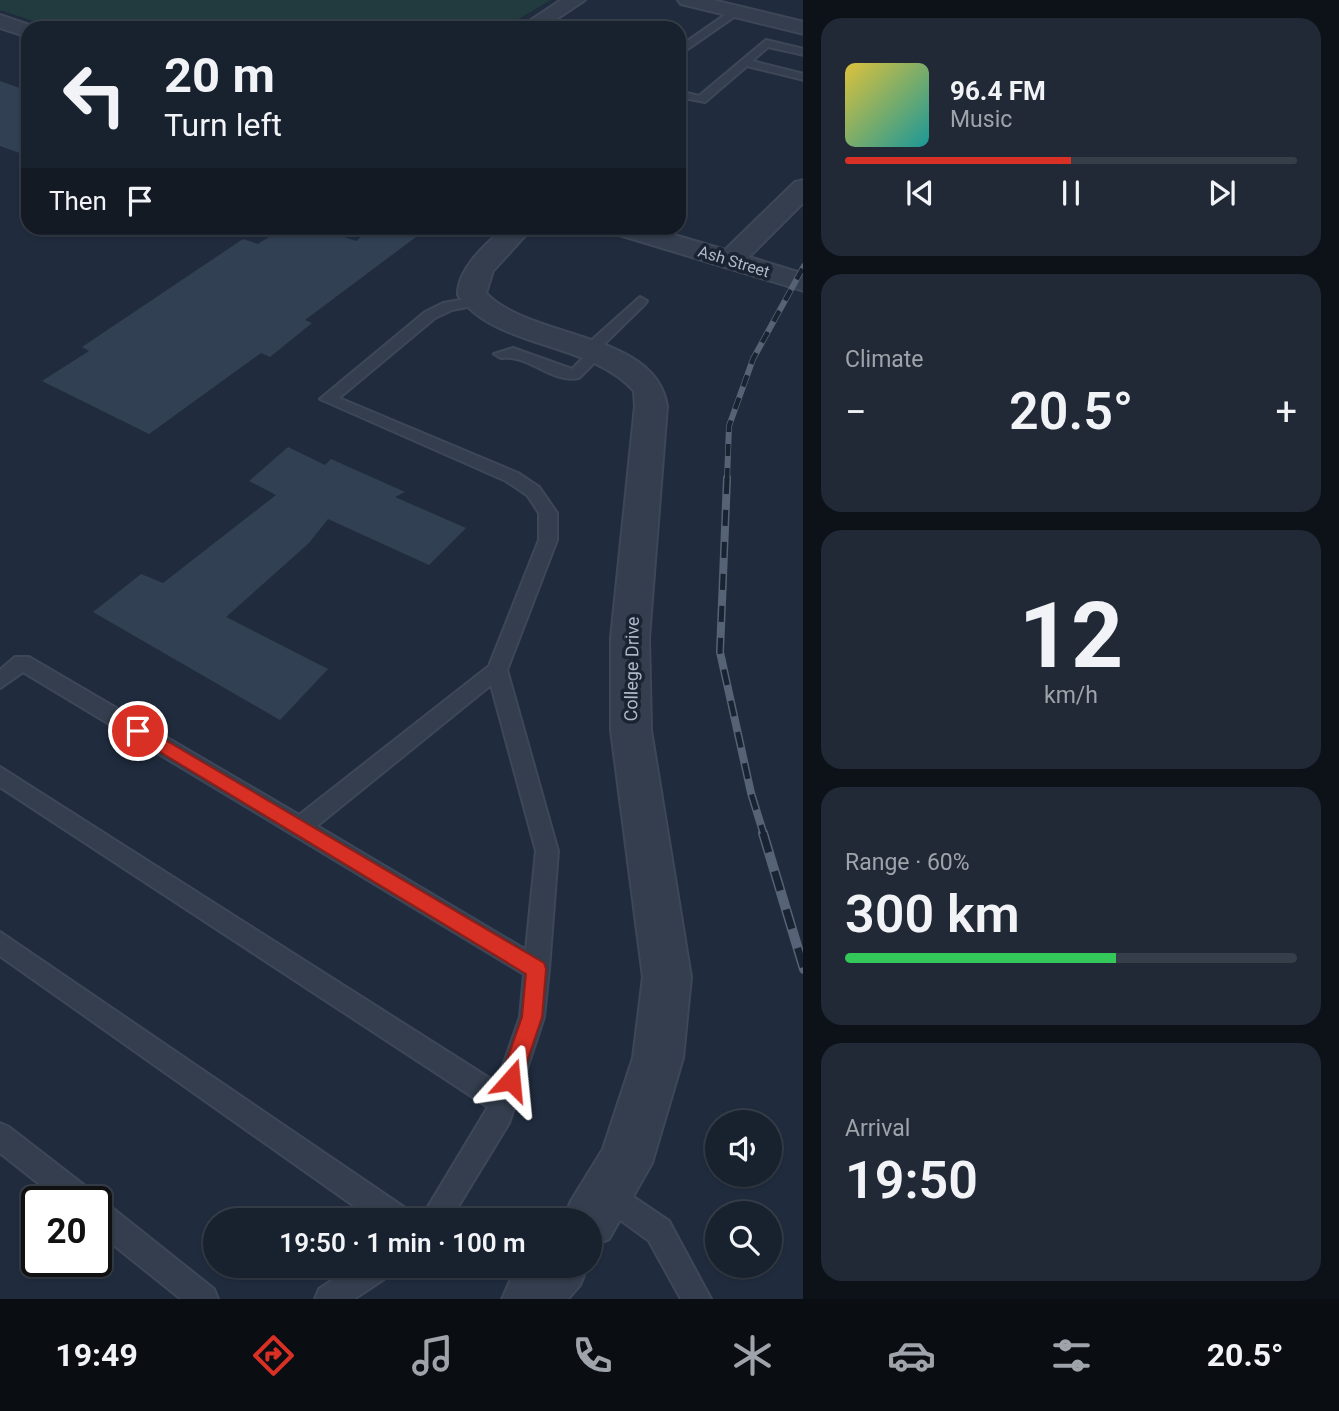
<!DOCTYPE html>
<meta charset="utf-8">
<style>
:root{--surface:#18212e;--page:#212936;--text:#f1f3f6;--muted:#9fa3aa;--line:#363e4a;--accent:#d93025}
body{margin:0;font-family:Roboto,sans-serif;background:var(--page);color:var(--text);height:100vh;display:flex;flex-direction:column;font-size:26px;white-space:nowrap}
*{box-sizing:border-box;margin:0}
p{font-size:23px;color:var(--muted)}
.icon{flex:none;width:38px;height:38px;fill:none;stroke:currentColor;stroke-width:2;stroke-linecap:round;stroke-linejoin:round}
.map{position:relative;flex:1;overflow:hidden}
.side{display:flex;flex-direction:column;gap:18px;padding:18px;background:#0d1219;width:536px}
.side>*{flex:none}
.guide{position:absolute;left:21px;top:21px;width:665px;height:214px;border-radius:21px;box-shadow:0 2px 5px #0004,0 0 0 2px var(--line);background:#18212e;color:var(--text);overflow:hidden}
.controls{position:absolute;left:705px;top:1110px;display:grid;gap:14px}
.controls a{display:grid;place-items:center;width:77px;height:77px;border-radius:50%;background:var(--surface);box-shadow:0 2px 5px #0004,0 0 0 2px var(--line);font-size:35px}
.speed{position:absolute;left:21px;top:1186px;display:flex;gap:14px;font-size:35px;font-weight:700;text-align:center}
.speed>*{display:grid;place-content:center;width:91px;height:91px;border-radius:50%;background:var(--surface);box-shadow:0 2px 5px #0004,0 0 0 2px var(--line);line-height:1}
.speed .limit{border:4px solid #111;border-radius:10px;background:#fff;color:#111}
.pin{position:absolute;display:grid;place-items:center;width:60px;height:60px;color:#fff;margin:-30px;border:4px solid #fff;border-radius:50%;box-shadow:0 2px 7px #0007}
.me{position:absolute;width:77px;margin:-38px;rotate:18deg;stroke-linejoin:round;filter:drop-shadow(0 0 5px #0008)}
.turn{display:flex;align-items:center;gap:24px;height:147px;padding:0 28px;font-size:32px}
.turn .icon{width:91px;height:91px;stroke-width:2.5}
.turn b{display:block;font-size:49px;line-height:60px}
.then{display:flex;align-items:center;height:66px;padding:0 28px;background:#0003;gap:14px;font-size:26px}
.big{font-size:52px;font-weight:600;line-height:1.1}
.side .widget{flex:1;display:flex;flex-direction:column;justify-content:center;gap:10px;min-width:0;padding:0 24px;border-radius:21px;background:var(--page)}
.side .dial{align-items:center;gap:0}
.dial b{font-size:91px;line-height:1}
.song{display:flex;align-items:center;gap:21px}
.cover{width:84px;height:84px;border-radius:10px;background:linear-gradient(135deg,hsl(50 70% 55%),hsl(180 70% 35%))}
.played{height:7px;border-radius:4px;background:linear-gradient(90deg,var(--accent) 50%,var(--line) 50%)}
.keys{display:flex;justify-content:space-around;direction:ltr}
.heat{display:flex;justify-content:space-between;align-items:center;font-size:38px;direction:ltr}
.charge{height:10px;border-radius:5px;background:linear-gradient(90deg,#34c759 60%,var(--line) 0)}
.trip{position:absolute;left:203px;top:1208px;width:399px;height:70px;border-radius:35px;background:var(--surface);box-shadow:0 2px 5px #0004,0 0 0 2px var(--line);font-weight:600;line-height:70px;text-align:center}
.tabs{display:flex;height:112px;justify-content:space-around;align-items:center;background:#0a0d12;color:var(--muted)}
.tabs .icon{width:49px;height:49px}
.tabs .active{color:var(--accent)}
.tabs b{font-size:32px;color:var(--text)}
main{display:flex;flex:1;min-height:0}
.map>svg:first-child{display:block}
</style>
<main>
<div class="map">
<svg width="804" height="1299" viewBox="0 0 804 1299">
<rect width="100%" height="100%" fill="#202c3e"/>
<path fill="#223b3f" d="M0,0H551L503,28H55L0,10Z"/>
<path fill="#324054" d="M0,81L28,91V156L0,146Z
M283,228H318L356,241L373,228H428L305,320L312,323L270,357L261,353L149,434L42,381L89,351L82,347L243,239L258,244Z
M288,447L325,465L331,459L405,492L395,497L466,528L429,565L328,519L309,543L226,617L328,669L280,720L93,612L141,574L163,583L276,495L249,481Z"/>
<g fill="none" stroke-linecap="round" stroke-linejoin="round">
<defs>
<path id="service" d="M732,10L741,12L679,55V47Z
M766,40L804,49V55L768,47L752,61L804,74V80L747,66L705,102L679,97V91L699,96Z
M477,297L484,301L482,304L452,310L435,318L339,398L518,473L539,487L557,513V540L507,670L558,851L549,969L544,1017L509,1123L450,1220H420L488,1107L0,787V767L497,1083L520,1017L524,974L23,672L0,688V670L15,657H29L299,815L489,666L539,540V513L527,495L506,481L320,399L425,312L443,303ZM491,685L536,851L526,950L317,826Z
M640,297L647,301L645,304L599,349L604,353L579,378C553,384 528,354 501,358L494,354L513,348L572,369L587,354L582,350L584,347Z
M0,932L408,1210L412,1220H374L0,956Z
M0,1123L9,1127L93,1192L96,1199L106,1203L214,1289L218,1299H181L96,1231V1202H62L0,1153Z
M607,1179L669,1221L711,1299H681L649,1241L597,1203L593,1193L597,1183Z
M355,1265H394L390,1275L354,1299H315L319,1289Z"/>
<path id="minor" d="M678,0H713L804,22V34L681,4Z
M804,180V202L749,257L804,274V291L616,234L612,228H651L725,250L795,182Z
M504,228H532L493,271L486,293C530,340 656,331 667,406L649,638L651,730L691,977L683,1058L652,1163L609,1239L590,1248V1220H563L571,1201L603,1149L633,1058L643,977L611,730V638L635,406L634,391C590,341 495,349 458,295C457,269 486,244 504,228Z
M522,1265H588L580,1285L568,1299H502L511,1279Z"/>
<path id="tertiary" d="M561,0H585L543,28H519Z
M0,15L35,27L36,28H28V37L0,28Z"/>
</defs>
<use href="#service" stroke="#3e4757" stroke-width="4"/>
<use href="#minor" stroke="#3e4757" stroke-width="4"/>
<use href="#tertiary" stroke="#3e4757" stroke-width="4"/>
<use href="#service" fill="#343e4e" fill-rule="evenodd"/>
<use href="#minor" fill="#343e4e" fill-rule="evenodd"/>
<use href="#tertiary" fill="#343e4e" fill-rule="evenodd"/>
<defs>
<path id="rail-far2" d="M727,480L729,426L753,359L804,266"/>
<path id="rail-far1" d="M727,478L720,652L751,793L764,835"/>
<path id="rail" d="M763,833L804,969"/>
</defs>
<use href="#rail-far2" stroke="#566275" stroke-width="6"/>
<use href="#rail-far1" stroke="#566275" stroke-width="8"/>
<use href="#rail" stroke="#566275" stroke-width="10"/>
<use href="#rail-far2" stroke="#1a2332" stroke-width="4.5" stroke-dasharray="12" stroke-linecap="butt"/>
<use href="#rail-far1" stroke="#1a2332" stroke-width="5" stroke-dasharray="16" stroke-linecap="butt"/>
<use href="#rail" stroke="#1a2332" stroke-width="7" stroke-dasharray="20" stroke-linecap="butt"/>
</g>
<path fill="#d93025" stroke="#8d1f18" stroke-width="2" d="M138,724L544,963L546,969L542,1017L518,1088L511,1091L503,1088L500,1080L522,1017L526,974L132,735L129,731Z"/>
<g text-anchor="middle" stroke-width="7" stroke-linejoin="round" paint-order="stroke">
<g font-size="16" fill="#b0b9c9" stroke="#1a2332">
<text transform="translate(734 261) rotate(17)" y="6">Ash Street</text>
</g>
<g font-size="18" fill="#b0b9c9" stroke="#1a2332">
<text transform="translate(632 669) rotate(-89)" y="6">College Drive</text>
</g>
</g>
</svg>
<div class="controls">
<a><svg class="icon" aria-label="sound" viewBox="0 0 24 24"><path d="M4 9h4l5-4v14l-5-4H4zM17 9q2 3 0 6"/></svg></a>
<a><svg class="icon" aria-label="search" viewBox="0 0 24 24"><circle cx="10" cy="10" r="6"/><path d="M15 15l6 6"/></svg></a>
</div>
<div class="speed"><div class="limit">20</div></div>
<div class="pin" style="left:138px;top:731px;background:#d93025"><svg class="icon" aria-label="arrive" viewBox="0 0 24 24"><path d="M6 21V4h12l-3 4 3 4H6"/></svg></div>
<svg class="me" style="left:511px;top:1080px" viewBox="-20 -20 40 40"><path d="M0-17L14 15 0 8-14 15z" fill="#d93025" stroke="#fff" stroke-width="4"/></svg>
<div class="trip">19:50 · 1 min · 100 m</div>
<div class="guide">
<div class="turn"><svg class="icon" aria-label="left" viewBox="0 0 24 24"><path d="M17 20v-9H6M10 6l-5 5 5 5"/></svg><div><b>20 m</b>Turn left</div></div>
<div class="then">Then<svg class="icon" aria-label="arrive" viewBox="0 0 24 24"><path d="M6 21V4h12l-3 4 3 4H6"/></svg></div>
</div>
</div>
<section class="side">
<div class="widget">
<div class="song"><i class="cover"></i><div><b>96.4 FM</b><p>Music</p></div></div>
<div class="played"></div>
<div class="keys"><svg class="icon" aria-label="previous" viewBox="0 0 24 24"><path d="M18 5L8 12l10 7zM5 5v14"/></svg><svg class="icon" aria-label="pause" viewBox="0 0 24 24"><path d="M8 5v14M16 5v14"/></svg><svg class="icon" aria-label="next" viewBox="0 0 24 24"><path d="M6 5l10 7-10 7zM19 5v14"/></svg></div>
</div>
<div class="widget"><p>Climate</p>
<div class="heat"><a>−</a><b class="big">20.5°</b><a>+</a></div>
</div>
<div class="widget dial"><b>12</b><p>km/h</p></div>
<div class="widget"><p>Range · 60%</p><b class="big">300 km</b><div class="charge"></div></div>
<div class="widget"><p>Arrival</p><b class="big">19:50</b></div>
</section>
</main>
<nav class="tabs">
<b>19:49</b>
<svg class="icon active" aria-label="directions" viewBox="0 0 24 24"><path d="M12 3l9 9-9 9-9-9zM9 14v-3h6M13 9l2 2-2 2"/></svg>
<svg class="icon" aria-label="music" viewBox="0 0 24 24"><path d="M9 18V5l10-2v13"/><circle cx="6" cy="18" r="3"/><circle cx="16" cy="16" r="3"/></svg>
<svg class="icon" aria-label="phone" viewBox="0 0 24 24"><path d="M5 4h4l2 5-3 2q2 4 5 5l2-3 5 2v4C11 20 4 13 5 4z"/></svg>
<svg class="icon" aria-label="climate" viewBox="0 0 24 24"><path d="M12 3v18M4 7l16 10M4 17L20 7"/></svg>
<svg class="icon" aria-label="car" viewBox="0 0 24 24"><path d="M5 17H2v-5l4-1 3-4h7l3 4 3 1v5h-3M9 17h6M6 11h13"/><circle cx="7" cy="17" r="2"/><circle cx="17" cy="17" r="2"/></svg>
<svg class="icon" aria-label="filters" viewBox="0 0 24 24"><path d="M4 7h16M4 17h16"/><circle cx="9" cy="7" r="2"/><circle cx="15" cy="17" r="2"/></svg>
<b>20.5°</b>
</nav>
